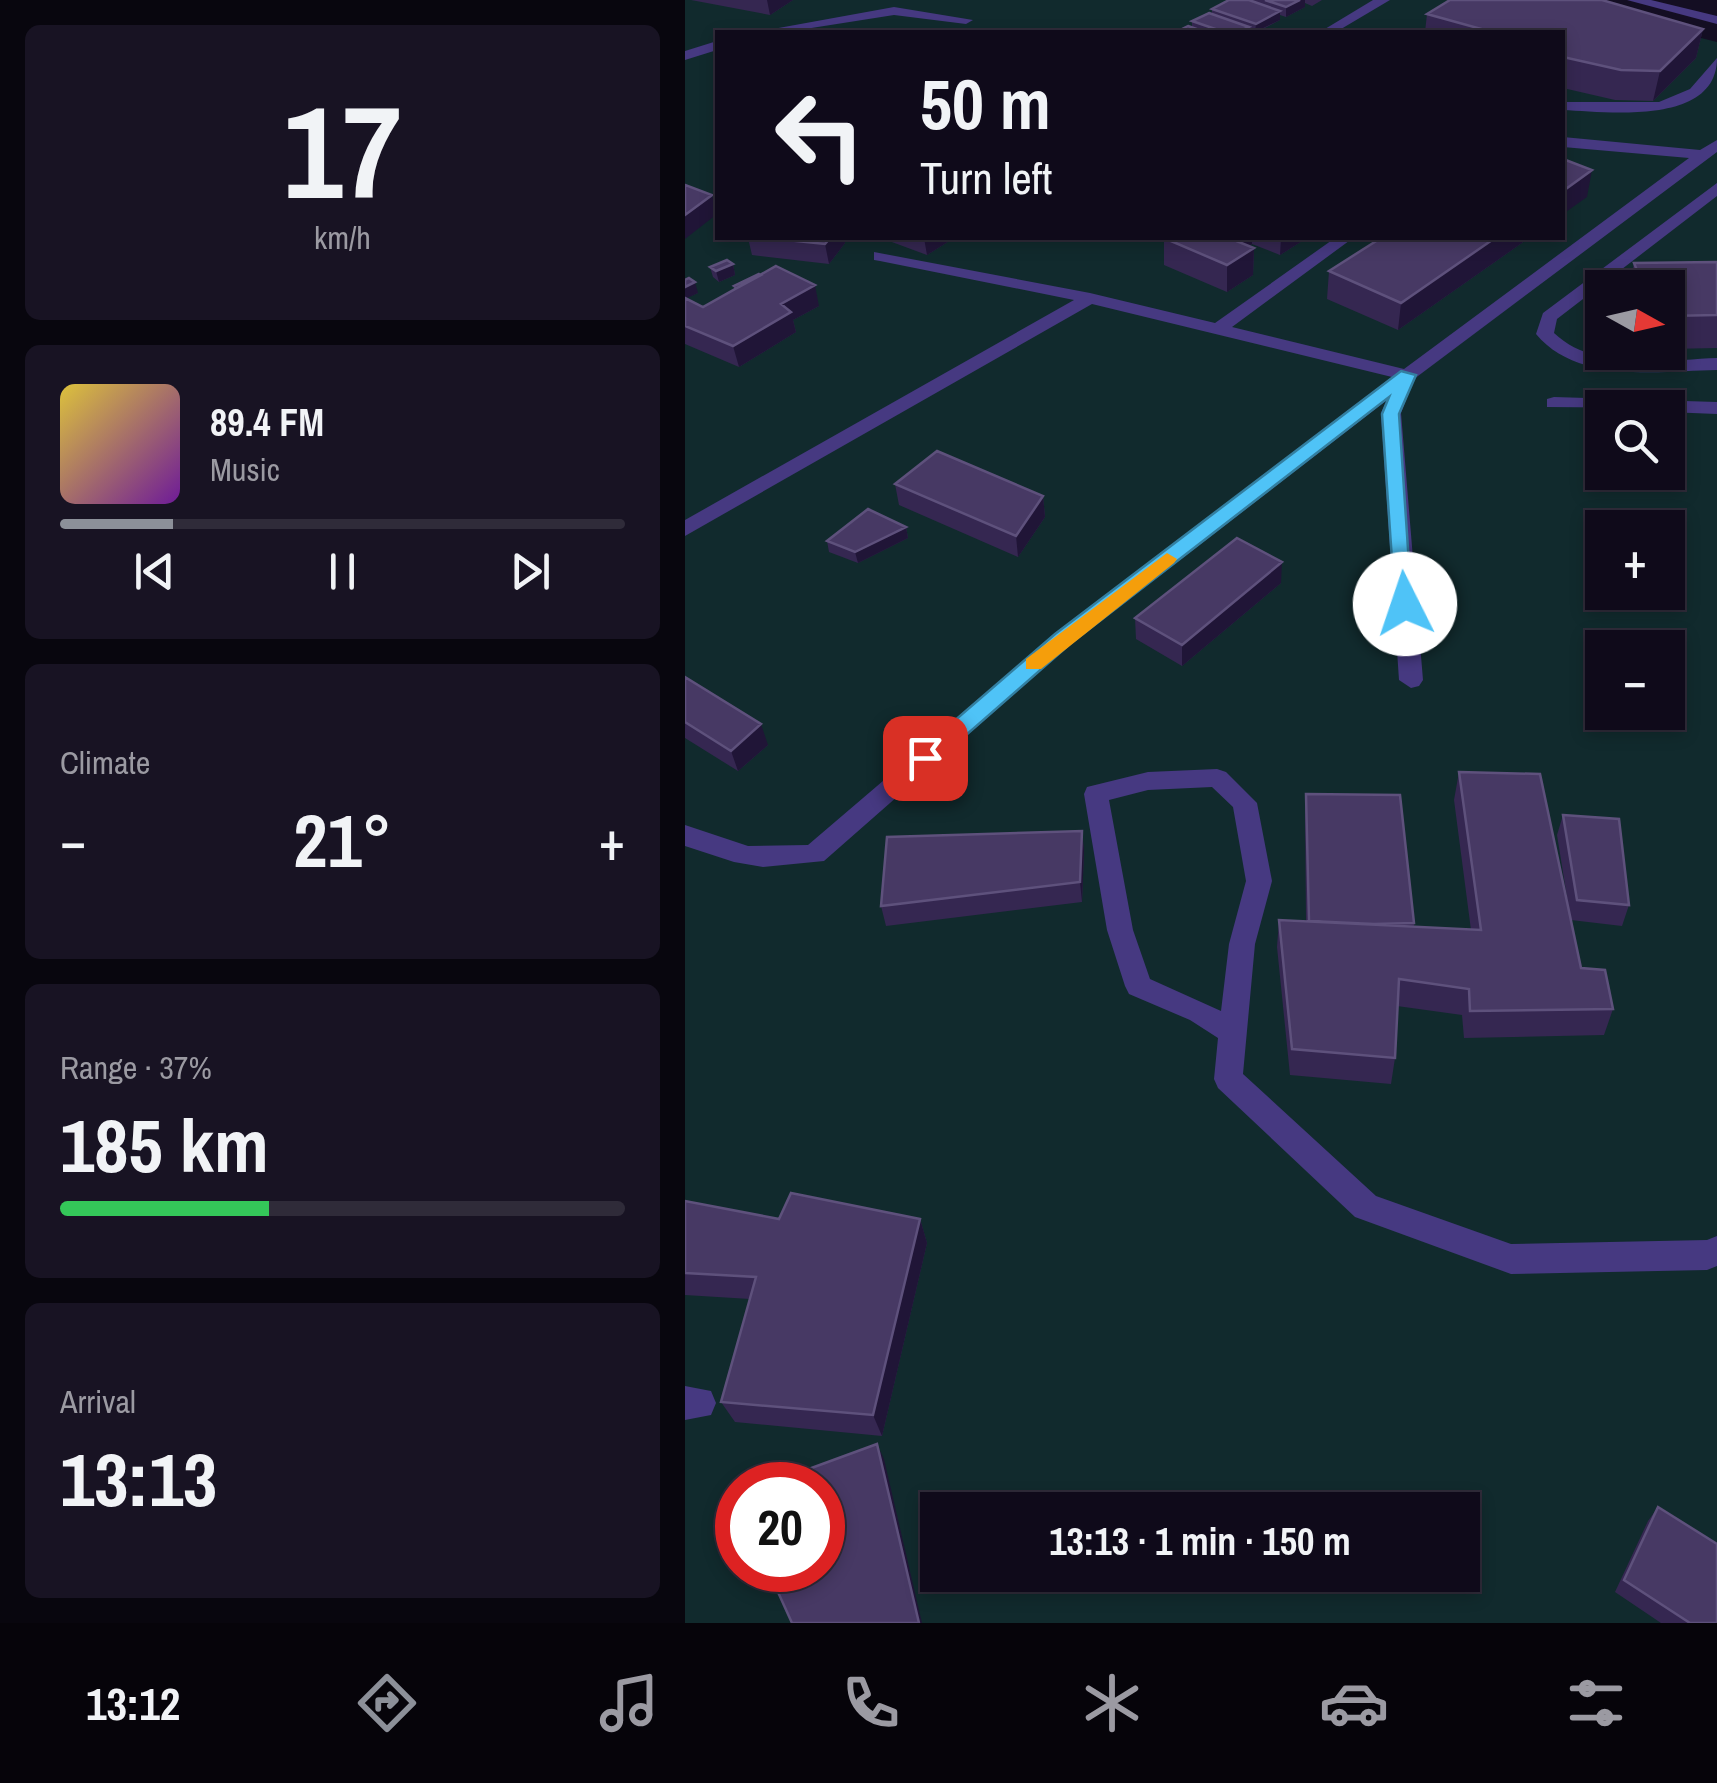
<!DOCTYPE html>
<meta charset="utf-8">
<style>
:root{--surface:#0f0a1a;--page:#181323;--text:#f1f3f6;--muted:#9b9aa2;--line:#2f2b39;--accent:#8c9099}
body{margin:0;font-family:"Archivo Narrow",sans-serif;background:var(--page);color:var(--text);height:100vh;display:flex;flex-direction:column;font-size:38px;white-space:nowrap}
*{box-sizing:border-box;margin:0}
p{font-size:32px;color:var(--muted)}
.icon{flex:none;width:55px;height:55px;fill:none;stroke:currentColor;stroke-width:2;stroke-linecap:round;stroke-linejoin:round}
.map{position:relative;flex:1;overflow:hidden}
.details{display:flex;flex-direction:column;gap:25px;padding:25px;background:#08060e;width:685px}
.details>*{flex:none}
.guide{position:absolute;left:30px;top:30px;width:850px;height:210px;border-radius:0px;box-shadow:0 5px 15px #0003,0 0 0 2px var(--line);background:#0f0a1a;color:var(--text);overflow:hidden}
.needle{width:65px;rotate:98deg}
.controls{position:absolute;left:900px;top:270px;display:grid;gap:20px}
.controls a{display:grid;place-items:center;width:100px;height:100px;border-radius:0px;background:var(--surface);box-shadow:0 5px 15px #0003,0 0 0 2px var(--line);font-size:50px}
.speed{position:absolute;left:30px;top:1462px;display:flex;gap:20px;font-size:50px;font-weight:700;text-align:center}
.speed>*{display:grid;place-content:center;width:130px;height:130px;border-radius:50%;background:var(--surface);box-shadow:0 5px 15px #0003,0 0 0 2px var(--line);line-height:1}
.speed .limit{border:15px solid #d22;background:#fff;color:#111}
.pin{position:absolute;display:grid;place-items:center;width:85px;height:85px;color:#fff;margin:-42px;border-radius:20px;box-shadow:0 5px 15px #0006}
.me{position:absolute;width:110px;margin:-55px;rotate:356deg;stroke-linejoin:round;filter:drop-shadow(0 0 8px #0008)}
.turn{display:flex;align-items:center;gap:35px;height:210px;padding:0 40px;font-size:45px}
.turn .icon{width:130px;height:130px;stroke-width:2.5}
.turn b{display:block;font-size:70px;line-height:85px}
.big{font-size:75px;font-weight:700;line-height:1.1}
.details .tile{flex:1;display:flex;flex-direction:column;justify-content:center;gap:15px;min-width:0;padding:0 35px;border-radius:15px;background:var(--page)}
.details .dial{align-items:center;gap:0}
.dial b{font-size:130px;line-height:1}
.song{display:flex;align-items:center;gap:30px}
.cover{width:120px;height:120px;border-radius:15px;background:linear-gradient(135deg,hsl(50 70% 55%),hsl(280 70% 35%))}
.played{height:10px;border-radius:5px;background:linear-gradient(90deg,var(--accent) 20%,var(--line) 20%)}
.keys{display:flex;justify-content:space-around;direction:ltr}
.heat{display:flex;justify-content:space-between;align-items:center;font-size:55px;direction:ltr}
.charge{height:15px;border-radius:8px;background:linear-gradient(90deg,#34c759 37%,var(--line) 0)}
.trip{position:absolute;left:235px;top:1492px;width:560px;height:100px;border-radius:0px;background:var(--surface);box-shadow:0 5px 15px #0003,0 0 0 2px var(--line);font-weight:700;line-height:100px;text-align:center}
.menu{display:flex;height:160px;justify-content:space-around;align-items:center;background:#06040a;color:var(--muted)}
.menu .icon{width:70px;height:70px}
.menu .selected{color:var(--accent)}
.menu b{font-size:45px;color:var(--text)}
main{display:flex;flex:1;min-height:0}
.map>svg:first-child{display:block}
</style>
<main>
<section class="details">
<div class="tile dial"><b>17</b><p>km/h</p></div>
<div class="tile">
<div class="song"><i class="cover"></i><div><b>89.4 FM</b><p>Music</p></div></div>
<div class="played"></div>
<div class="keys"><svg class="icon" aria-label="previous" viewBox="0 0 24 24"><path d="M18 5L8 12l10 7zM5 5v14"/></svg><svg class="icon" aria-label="pause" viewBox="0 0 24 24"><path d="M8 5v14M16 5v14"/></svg><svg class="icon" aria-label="next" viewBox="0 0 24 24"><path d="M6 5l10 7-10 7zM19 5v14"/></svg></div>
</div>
<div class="tile"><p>Climate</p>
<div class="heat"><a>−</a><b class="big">21°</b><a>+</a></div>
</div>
<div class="tile"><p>Range · 37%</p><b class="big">185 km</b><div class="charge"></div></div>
<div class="tile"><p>Arrival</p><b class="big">13:13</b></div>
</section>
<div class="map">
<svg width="1032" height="1623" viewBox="0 0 1032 1623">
<rect width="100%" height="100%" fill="#140e23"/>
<path fill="#112a2d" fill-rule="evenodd" d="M0,0H864L1032,42V1623H0ZM32,32H878V238H32ZM918,288H982V352H918ZM918,408H982V472H918ZM918,528H982V592H918ZM918,648H982V712H918ZM52,1485H138V1570H52ZM252,1510H778V1575H252Z"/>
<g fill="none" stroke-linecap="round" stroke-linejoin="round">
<path fill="#463981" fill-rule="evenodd" d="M688,0H705L651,32H635Z
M1032,58C1032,126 923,112 878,110V102H974L1005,89Z
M878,137L1015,150L1032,140V152L729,379L716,413L738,680L734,686L726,688L714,680L696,413L702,400L386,644L139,861L78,867L49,862L0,846V825L63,846L123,845L370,634L707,377L407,304L0,536V520L389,300L195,261L189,260V252L405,293L530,323L650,238H668L547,327L719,369L1004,158L878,147Z
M1032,183V196L872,319L869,333C910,372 980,360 1032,358V370C975,371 892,384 851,334L858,313Z
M869,397L1032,402V414L982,412V408L862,407V399Z
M532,769L541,772L572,803L587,881L570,944L558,1074L691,1196L826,1244L1022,1240L1032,1236V1266L1022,1270L826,1274L681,1221L670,1217L533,1088L529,1079L533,1038L505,1020L444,994L440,986L422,930L399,794L402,787L463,772ZM527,787L548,807L561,881L544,944L536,1011L465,979L448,930L424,800L463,790Z
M0,1386L26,1391L31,1403L26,1415L0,1420Z"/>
<path fill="#463981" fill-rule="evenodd" d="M942,0H966L1032,16V24Z
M209,7L288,20L281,24L209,15L101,32H71Z
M32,41V50L0,60V51Z"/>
</g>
<path fill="#352751" d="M6,0H108L85,15Z
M544,0H637L627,6L620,3V7L601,17L595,15V20L572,32L564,31V32H491L507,28V21L527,14V9Z
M765,0H917L1018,29L1011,58L968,101L930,100L878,88V32H740L742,14Z
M63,238H159L160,243L144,264L67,255Z
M196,238H269L242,255Z
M479,238H622L595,255L567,244L564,246L569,248L568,275L542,292L479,265Z
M844,238L713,330L642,299L644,271Z
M1032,262V348L982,349V288H944L949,263Z
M48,264L50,275L34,282L28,277L25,267Z
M0,280L13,293L1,298L18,307L49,289V286L134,306L108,320L111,332L54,367L0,344Z
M210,484L358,496L360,517L333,557L214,505Z
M221,527L223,538L173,563L144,552L142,541Z
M596,583L497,666L451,639L450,618Z
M0,677L83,745L53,771L0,738Z
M774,772L885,916L872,835L878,815L944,905L937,926L886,920L896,968L928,1009L919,1035L779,1038L777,1015L712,1006L710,1058L706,1084L605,1075L592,947L594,920L621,921L620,814L621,794L729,923V927L786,930L769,800Z
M397,831L399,851L397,902L201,926L196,906Z
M0,1201L94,1219H235L242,1243L197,1436L50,1422L36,1402L65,1299L0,1295Z
M973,1507L1032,1623H976L930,1592L963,1521Z"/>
<path fill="#201537" d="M82,0H108L85,15Z
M615,0H620V7L601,17V7Z
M595,11V20L570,32L571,24Z
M1018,29L1011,58L968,101L975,71Z
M907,170L902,197L878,214V191Z
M27,195L32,214L0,239V215Z
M145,238H159L160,243L144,264L140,244Z
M239,238H269L242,255Z
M539,238H567V244L538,262Z
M596,238H622L595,255Z
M810,238H844L713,330L716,303Z
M569,248L568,275L542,292V265Z
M48,264L50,275L34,282L31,271Z
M10,282L13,293L0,299V287Z
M130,285L134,306L108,320L111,332L54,367L48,346L96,304Z
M358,496L360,517L333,557L331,536Z
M221,527L223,538L173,563L170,552Z
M597,562L596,583L497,666V645Z
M76,724L83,745L53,771L46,751Z
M397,831L399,851L397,902L395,882Z
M235,1219L242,1243L197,1436L188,1415Z
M192,1444L199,1459L237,1623H234Z"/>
<path fill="#473964" stroke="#5e517c" stroke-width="2.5" d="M544,0H564L595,11L571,24L527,9Z
M580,0H615L601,7Z
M765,0H917L1018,29L975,71L936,70L878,57V32H807L742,14Z
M524,13L564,27L553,32H539L507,21Z
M503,26L520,32H491Z
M878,159L907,170L878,191Z
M0,185L27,195L0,215Z
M82,238H145L140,244Z
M479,238H544L569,248L542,265Z
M696,238H810L716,303L644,271Z
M42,260L48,264L31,271L25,267Z
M1032,262V315L982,316V288H959L949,263Z
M91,266L130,285L96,304L106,312L48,346L0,326V298L18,307Z
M74,274L76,275L52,288L49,286Z
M4,278L10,282L0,287V280Z
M252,451L358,496L331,536L210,484Z
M183,509L221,527L170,552L142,541Z
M552,538L597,562L497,645L450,618Z
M0,677L76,724L46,751L0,722Z
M774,772L855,774L896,968L920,970L928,1009L785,1011L784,989L714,979L710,1058L607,1049L594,920L796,930Z
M621,794L715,795L729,923L689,924L624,921Z
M878,815L934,819L944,905L892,900Z
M397,831L395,882L196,906L202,837Z
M106,1193L235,1219L188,1415L36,1402L71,1277L0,1273V1201L94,1219Z
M192,1444L234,1623H107L83,1570H138V1485H80Z
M973,1507L1032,1544V1623H1005L939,1580Z"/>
<path fill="#4fc3f7" stroke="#337fa1" stroke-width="2.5" d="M716,371L731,375L714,414L727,609H713L710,604L697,414L704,397L385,644L248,764H232V753L370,634Z"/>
<path fill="#f59e0b" d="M482,553L492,559L489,563L356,669H341V659Z"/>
</svg>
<div class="controls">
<a><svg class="needle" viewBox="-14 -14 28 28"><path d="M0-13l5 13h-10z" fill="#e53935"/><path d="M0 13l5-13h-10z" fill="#9b9aa2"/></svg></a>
<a><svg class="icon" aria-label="search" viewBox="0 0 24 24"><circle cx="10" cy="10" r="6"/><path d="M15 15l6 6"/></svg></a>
<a>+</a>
<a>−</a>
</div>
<div class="speed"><div class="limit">20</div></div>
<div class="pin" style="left:240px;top:758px;background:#d93025"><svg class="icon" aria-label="arrive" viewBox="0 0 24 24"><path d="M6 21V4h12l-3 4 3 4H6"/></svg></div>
<svg class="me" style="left:720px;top:604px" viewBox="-20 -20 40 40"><circle r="19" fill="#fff"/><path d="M0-13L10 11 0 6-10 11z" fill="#4fc3f7"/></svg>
<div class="trip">13:13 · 1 min · 150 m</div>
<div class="guide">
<div class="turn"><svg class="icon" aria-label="left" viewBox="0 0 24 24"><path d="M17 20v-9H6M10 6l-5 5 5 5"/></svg><div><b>50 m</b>Turn left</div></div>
</div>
</div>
</main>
<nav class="menu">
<b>13:12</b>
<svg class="icon selected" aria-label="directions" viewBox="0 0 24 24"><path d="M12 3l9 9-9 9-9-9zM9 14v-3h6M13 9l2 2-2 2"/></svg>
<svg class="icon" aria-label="music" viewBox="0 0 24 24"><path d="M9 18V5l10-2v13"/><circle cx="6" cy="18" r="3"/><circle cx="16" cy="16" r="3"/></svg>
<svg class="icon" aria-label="phone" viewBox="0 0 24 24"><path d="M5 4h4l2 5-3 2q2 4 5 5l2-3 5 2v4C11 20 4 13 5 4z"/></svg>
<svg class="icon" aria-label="climate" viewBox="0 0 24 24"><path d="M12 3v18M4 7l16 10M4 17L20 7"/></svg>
<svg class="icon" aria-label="car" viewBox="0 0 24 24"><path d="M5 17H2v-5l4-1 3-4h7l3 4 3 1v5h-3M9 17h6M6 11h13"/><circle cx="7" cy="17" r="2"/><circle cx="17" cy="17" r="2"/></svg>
<svg class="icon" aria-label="filters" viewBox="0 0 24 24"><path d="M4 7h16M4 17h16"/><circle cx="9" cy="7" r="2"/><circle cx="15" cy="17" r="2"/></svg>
</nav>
